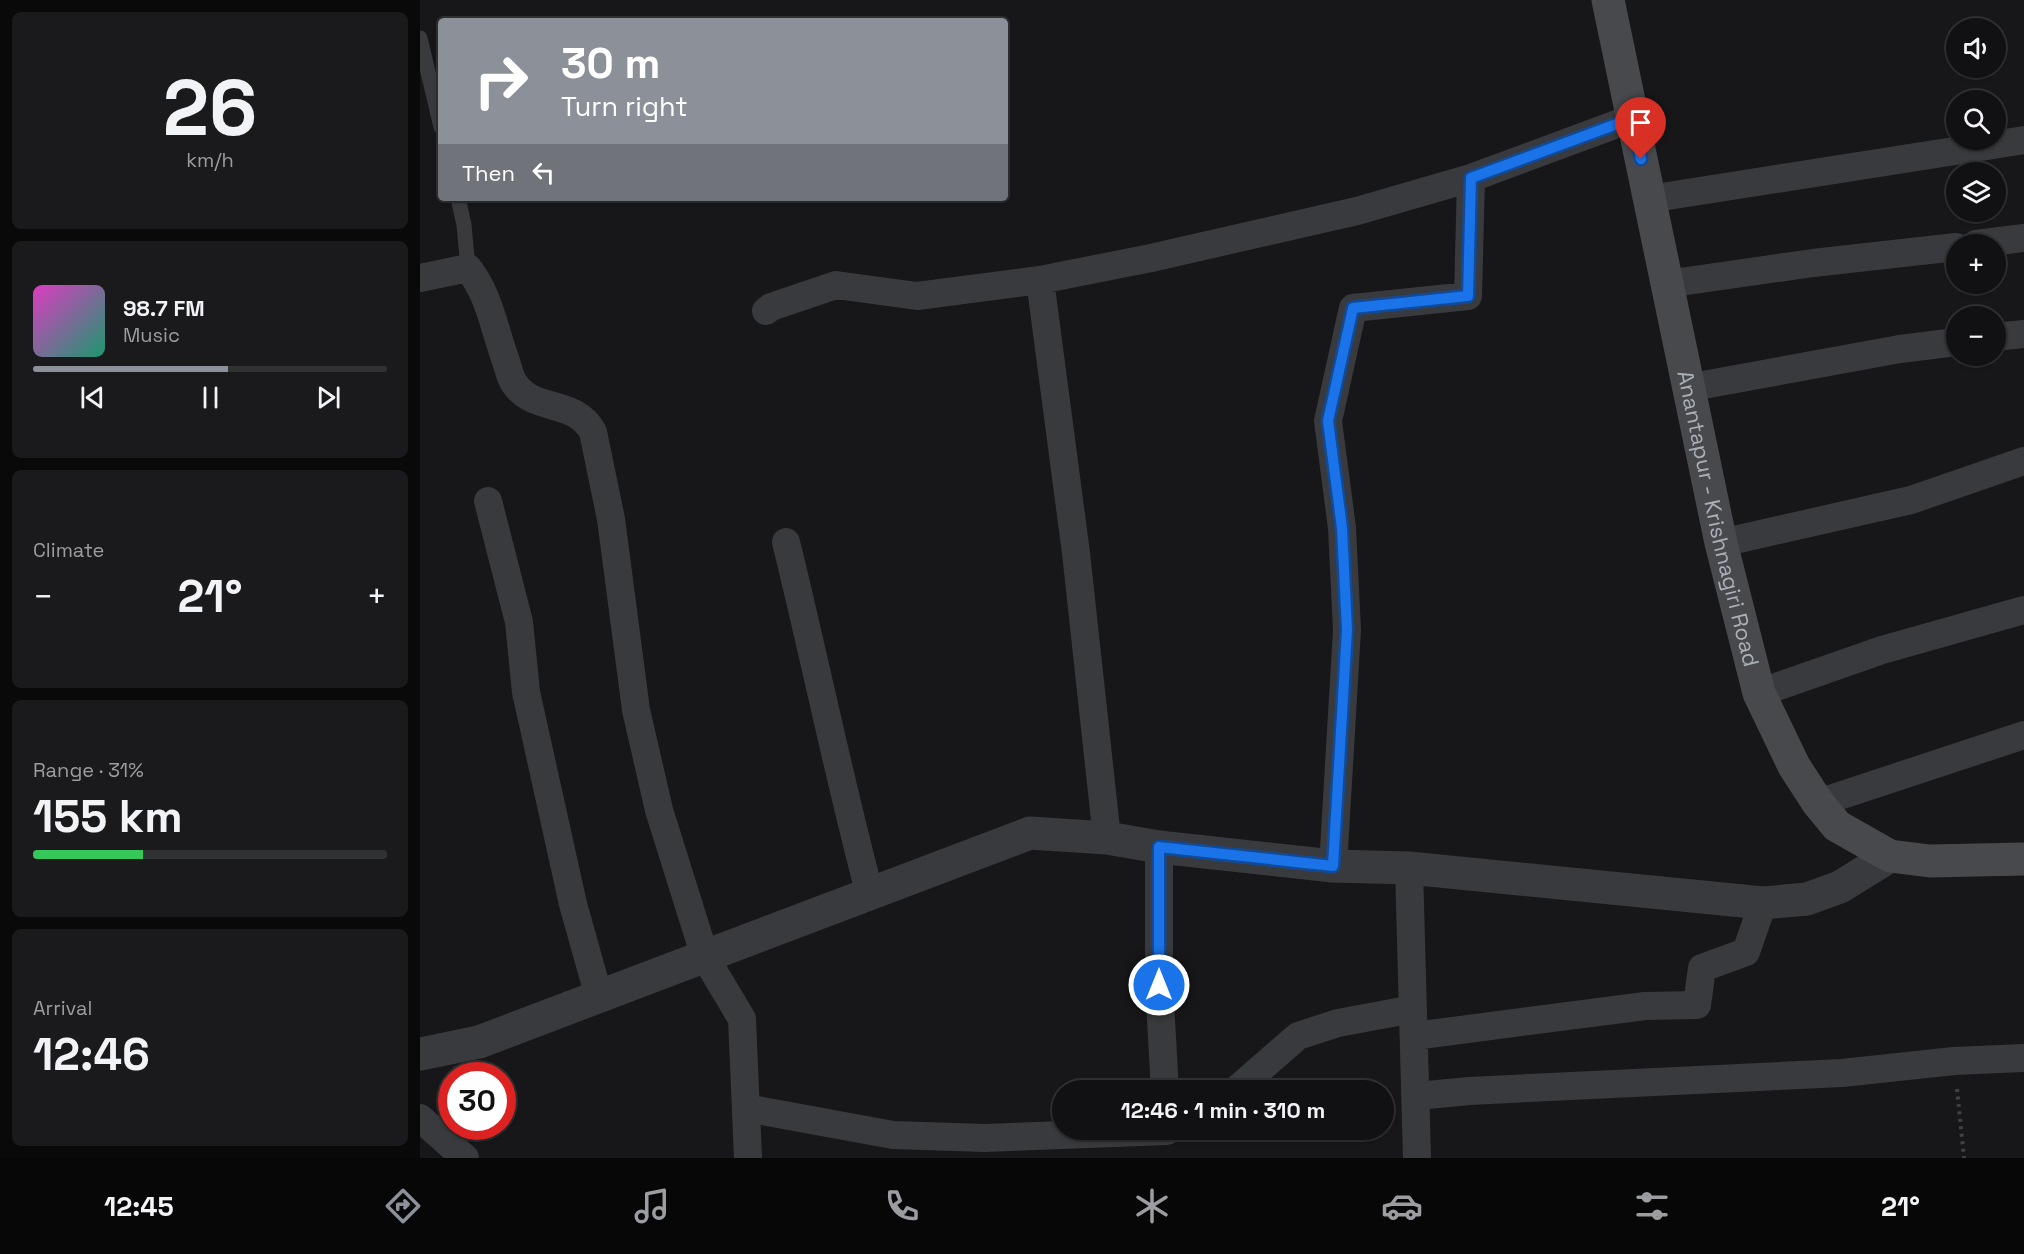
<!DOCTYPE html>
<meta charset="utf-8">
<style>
:root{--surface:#111113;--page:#1a1a1c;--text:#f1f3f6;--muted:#9c9da0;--line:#303133;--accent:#8c9099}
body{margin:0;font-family:"Space Grotesk",sans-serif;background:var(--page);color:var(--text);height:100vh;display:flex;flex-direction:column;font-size:22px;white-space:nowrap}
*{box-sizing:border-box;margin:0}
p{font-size:20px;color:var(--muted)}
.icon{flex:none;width:33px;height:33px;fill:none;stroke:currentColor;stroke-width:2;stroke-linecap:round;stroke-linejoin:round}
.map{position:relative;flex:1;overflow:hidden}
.details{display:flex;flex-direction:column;gap:12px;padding:12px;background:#09090a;width:420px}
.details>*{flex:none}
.guide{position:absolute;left:18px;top:18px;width:570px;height:183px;border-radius:6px;box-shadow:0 2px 4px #0004,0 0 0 2px var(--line);background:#8c9099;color:#fff;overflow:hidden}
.buttons{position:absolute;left:1526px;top:18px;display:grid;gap:12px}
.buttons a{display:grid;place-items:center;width:60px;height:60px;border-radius:50%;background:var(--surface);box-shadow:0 2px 4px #0004,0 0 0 2px var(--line);font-size:30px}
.speed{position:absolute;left:18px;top:1062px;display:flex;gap:12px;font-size:30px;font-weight:700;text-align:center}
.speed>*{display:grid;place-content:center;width:78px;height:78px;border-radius:50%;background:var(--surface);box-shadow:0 2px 4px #0004,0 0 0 2px var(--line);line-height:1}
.speed .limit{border:9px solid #d22;background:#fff;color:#111}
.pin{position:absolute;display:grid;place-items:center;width:51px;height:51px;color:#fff;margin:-62px -26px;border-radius:50% 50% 50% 0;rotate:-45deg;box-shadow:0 0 6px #0007}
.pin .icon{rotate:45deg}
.me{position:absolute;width:66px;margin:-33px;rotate:0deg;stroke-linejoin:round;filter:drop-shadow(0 0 4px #0008)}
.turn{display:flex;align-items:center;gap:21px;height:126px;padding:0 24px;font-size:27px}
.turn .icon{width:78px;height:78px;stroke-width:2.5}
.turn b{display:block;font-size:42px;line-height:51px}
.then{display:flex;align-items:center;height:57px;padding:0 24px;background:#0003;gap:12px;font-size:22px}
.big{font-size:45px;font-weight:600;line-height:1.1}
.details .widget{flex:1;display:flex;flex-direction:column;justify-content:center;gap:9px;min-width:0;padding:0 21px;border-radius:9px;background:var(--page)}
.details .dial{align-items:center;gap:0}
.dial b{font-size:78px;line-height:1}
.song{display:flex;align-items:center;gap:18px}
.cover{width:72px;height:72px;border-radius:9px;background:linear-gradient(135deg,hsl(310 70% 55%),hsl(160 70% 35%))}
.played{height:6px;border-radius:3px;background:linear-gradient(90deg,var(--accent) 55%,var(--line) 55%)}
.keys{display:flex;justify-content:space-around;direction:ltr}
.heat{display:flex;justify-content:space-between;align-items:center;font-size:33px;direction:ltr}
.charge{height:9px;border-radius:4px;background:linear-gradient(90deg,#34c759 31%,var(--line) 0)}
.trip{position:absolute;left:632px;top:1080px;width:342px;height:60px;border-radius:30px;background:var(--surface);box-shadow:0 2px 4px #0004,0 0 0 2px var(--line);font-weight:600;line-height:60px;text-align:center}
.menu{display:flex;height:96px;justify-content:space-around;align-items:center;background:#070708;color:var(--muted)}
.menu .icon{width:42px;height:42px}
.menu .selected{color:var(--accent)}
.menu b{font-size:27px;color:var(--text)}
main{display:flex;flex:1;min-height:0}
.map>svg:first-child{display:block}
</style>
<main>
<section class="details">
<div class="widget dial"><b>26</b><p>km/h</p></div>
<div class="widget">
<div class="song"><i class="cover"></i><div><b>98.7 FM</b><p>Music</p></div></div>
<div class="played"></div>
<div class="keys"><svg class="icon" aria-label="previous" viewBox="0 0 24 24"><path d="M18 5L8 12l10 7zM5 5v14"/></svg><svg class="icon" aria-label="pause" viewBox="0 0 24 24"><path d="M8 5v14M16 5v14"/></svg><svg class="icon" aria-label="next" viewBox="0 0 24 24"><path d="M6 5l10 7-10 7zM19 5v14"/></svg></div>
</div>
<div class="widget"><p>Climate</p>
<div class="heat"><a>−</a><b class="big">21°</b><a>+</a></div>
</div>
<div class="widget"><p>Range · 31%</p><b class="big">155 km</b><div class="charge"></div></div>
<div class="widget"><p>Arrival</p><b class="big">12:46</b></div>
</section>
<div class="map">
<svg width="1604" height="1158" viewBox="0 0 1604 1158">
<rect width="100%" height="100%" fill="#171719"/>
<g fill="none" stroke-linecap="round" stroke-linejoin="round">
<path stroke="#3f4144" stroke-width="4" stroke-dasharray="3 4.5" stroke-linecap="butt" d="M1537,1089L1544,1158"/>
<path stroke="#393a3d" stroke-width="15" d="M0,38L21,127
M38,198L44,225L48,268"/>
<path stroke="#393a3d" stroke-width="28" d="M1229,199L1604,140
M1556,244L1604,238
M0,278L48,268C70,296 74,329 86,361C88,368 90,377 94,383C113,413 155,398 173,432L191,519L216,710L239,810L285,957L322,1019L328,1158
M620,280L656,553L687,838
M1246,284L1393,263L1536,247
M346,311L351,307L416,285L497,296L620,280L731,258L937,211L1051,178L1213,118
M1575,337L1604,334
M1267,388L1480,349L1536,342
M68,501L99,622L106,692L153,904L179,997
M366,542C395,660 419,778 450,895
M1301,543L1491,500L1604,461
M1339,693L1462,650L1604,610
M1398,803L1604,735
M739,847V985L745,1090
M913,866L927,630L922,528L908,421L933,308L1048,296L1051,178
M989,868L997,1158
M994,1036L1225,1006L1277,1005L1282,968L1326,952L1343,903
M816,1090L878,1036L918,1023L993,1009
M997,1096L1049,1091L1422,1073L1534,1061L1604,1058
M326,1108L473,1135L565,1138L747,1131
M0,1118L45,1158"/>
<path stroke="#393a3d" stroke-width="33" d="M0,1054L59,1042L610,833L687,838L739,847L913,866L989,868L1343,903L1387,899L1420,887L1470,856"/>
<path stroke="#47494d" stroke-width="33" id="s1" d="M1188,0L1301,543L1339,693L1374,766L1398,803L1417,826L1470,856L1510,861L1604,859"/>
</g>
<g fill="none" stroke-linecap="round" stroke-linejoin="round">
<defs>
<path id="route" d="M739,985V847L913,866L927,630L922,528L908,421L933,308L1048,296L1051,178L1213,118L1221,159"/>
</defs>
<use href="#route" stroke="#114b97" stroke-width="15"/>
<use href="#route" stroke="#1a73e8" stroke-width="10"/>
</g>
<g text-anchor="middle" stroke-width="6" stroke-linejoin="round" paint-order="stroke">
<g font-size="22" fill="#abafb7" stroke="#121214">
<text dy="8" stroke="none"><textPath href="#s1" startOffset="530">Anantapur - Krishnagiri Road</textPath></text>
</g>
</g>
</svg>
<div class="buttons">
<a><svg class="icon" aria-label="sound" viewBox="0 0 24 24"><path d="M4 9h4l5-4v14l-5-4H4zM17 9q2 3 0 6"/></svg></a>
<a><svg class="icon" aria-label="search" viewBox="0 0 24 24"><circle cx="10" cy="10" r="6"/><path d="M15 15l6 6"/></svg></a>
<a><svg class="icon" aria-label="layers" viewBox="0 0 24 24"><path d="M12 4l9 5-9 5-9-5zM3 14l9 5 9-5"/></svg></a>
<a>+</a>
<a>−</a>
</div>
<div class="speed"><div class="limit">30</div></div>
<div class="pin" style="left:1221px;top:159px;background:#d93025"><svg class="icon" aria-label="arrive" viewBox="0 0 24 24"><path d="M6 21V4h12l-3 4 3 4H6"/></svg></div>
<svg class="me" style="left:739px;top:985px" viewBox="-20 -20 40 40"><circle r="17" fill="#1a73e8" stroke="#fff" stroke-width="3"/><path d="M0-11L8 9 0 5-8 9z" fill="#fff"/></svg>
<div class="trip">12:46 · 1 min · 310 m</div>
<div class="guide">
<div class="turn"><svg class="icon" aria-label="right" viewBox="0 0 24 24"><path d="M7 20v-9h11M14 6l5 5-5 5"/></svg><div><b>30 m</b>Turn right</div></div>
<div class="then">Then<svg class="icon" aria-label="left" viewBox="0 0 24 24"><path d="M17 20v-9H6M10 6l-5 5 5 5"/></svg></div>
</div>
</div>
</main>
<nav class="menu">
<b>12:45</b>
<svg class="icon selected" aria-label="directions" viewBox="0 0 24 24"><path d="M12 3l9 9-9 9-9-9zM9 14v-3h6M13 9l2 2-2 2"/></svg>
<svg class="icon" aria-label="music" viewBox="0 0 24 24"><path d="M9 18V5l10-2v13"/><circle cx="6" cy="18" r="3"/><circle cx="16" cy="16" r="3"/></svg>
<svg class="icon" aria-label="phone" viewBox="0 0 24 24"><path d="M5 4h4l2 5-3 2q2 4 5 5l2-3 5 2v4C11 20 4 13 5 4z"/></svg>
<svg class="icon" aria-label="climate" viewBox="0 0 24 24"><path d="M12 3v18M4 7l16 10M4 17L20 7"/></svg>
<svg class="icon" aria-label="car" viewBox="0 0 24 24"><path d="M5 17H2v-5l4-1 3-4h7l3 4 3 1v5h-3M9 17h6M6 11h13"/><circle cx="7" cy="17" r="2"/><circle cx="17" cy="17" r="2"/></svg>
<svg class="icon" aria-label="filters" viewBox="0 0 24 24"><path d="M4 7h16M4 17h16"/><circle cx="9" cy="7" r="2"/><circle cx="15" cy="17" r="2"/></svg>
<b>21°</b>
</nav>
